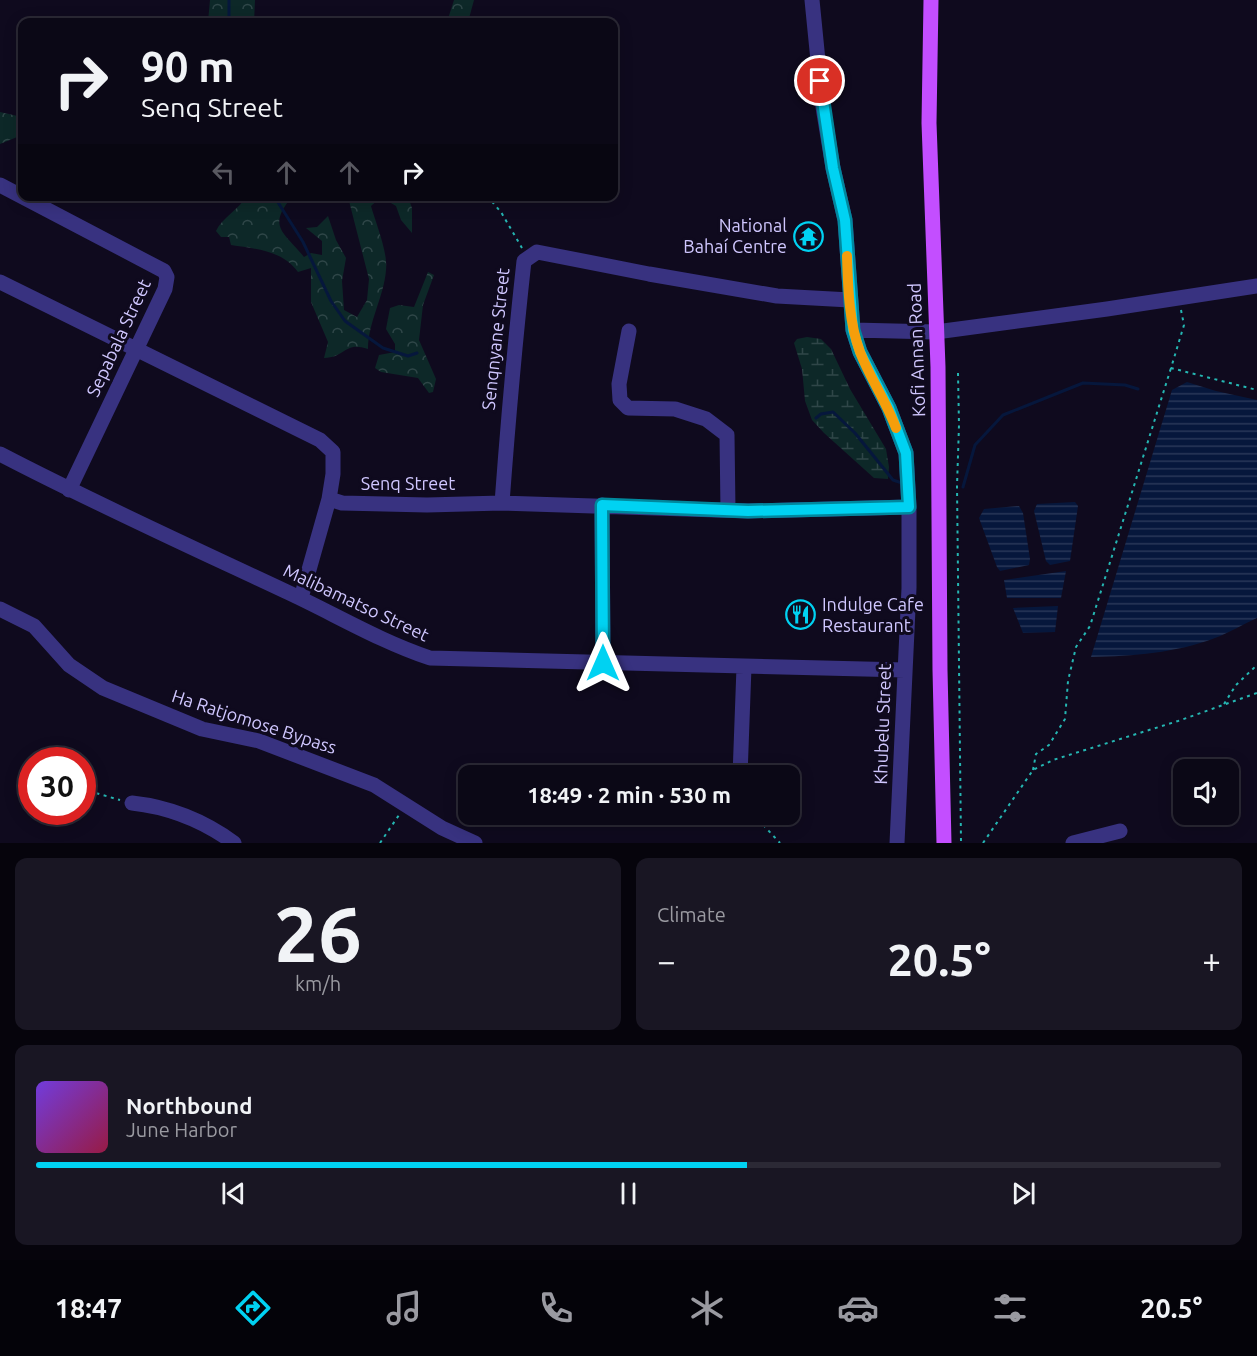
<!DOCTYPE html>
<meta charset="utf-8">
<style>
:root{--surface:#0b0816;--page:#191623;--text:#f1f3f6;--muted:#9a9aa1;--line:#2b2935;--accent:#00d2f2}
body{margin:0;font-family:Ubuntu,sans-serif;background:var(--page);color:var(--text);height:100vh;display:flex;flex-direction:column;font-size:22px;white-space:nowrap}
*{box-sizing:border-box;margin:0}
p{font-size:20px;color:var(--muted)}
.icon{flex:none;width:33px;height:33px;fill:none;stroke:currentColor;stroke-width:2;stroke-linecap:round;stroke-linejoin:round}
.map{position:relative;height:843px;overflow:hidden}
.side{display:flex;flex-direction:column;gap:15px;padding:15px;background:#06040c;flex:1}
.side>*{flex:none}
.hud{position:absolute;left:18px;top:18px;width:600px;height:183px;border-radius:12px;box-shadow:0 3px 15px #0003,0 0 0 2px var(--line);background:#0b0816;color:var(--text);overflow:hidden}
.tools{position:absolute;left:1173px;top:759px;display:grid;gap:12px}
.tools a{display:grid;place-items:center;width:66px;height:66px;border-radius:12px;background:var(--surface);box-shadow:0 3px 15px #0003,0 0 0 2px var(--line);font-size:30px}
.speed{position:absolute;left:18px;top:747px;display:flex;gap:12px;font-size:30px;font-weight:700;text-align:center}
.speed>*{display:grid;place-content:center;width:78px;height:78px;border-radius:50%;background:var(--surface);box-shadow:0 3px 15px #0003,0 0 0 2px var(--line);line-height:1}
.speed .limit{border:9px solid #d22;background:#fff;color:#111}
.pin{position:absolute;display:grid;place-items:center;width:51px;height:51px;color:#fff;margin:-26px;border:3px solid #fff;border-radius:50%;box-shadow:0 2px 6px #0007}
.me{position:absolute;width:66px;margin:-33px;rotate:0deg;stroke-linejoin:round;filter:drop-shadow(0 0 4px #0008)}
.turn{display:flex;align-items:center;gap:21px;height:126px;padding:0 24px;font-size:27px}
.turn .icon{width:78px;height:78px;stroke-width:2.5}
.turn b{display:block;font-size:42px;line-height:51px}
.lanes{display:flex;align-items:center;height:57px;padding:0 24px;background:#0003;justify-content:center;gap:30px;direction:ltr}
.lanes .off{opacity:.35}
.big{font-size:45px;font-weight:700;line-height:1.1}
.side .widget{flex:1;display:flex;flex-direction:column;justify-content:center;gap:9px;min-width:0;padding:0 21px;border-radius:12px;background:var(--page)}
.side .dial{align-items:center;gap:0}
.dial b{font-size:78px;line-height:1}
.song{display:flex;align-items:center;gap:18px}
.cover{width:72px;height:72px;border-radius:9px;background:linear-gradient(135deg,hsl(260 70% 55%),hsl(340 70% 35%))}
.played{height:6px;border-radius:3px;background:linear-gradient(90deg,var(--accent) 60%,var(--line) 60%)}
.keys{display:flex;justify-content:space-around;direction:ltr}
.heat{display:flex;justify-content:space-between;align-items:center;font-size:33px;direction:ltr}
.side .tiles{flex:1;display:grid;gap:15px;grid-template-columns:1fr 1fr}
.widget:last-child{grid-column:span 2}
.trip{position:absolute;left:458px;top:765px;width:342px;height:60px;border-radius:12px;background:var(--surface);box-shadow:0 3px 15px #0003,0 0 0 2px var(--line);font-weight:700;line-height:60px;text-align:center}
.tab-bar{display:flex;height:96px;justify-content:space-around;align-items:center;background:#040309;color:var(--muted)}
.tab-bar .icon{width:42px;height:42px}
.tab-bar .on{color:var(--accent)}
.tab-bar b{font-size:27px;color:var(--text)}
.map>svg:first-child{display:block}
</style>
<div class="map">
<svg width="1257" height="843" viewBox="0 0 1257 843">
<defs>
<pattern id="forest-crowns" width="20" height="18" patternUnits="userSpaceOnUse" patternTransform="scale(1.5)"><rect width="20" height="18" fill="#0d2828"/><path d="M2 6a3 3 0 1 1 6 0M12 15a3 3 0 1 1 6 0" fill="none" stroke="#2f4648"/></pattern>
<pattern id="wetland-marsh" width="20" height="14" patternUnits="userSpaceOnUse" patternTransform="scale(1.5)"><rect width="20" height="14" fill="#0d2828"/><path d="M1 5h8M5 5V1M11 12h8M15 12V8" fill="none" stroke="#2f4648"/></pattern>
<pattern id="water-rules" width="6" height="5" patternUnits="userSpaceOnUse" patternTransform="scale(1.5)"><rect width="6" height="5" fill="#06173c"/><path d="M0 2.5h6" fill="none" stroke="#293759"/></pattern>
</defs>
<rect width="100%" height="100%" fill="#0f0a1e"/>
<path fill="url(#forest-crowns)" d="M210,0H255L254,22H208Z
M454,0H474L468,22H447Z
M0,112L22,117V135L0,144Z
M246,197H268L273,200L275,197H292C266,227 285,233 304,257L311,253L322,255V241L306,228L317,227L328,216L336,240L346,258L342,281L344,310L357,317L367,300L369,279L348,197H408L412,208V233L401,220L396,206L381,197L371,206C376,224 388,252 386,270C384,297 368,322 368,349C344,341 347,357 324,358L328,342L311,302V268L298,272C282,250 256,249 231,245L229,237H221L216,231C222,218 238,210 246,197Z
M428,272L434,275L423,305L419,340L436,379L433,392L429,393L418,378L381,372L375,368L379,355L395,352V344L386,329L390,308L399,305L414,307Z"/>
<path fill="url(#wetland-marsh)" d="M807,337L821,339L831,349L850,389L886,449L889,467L888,479L874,478L824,433L812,420L805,401L802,369L794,343L797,339Z"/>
<path fill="url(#water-rules)" d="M1187,382L1216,391L1257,400V618C1243,624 1229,633 1215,638C1176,653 1133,656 1091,657L1172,390Z
M1075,502L1078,506L1070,561L1050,565L1046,561L1034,511L1037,504Z
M1019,506L1023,513L1030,559L1029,565L1000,571L997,567L979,518L984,509Z
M1066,571L1061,598H1007L1004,580Z
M1058,606L1055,632L1023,633L1013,608Z"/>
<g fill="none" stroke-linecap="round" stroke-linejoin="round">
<path stroke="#06173c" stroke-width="3" d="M229,0V22
M274,196L303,242L331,301L345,321L383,348L408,356L417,353
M816,418L821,414L833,412L855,433L893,480L902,483
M963,487L975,445L1003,415L1083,383L1125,385L1138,389"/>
<path stroke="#25b6b2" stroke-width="2" stroke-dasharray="3 4.5" stroke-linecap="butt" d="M487,196L501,212L522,248
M1181,310L1184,325L1171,368L1257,390
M958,373L959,425L957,486L961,843
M1224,704L1236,685L1257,665
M1033,770L1036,754L1049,745L1065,719L1068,681L1076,647L1090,626L1171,368
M82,789L120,800
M753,814L780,843
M380,843L399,815
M983,843L1033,770L1053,760L1178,721L1257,693"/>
<path stroke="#383280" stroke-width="15" d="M812,0L822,101L833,168L845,220L853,330L860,352L889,408L906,453L909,507V588L897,843
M0,185L164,271L167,277L165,289L69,490
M0,282L320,440L333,452V474L329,499L342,503L427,505L502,503L748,511L909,507
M853,330L936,332L1107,309L1257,286
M629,331L619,384L620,400L628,408L675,409L706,419L727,435L728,510
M0,454C94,503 189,546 285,591C333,613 379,641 430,658L905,670
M502,503C508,422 515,342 524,261L537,252L649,274L777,296L850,300
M602,505L603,663
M301,598L329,499
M0,609L34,626L69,665L103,688L202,729L259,741L374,785L442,828L475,843
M740,776L744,667
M132,803C169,807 204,821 234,843
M1073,843L1120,831"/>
<path stroke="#c34eff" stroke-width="15" d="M931,0L929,123L938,367L940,670L944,843"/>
</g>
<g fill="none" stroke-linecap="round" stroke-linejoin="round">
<defs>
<path id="route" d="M603,663L602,505L748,511L909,507L906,453L889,408L860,352L853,330L845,220L833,168L820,81"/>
</defs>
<use href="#route" stroke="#00889d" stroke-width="15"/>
<use href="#route" stroke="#00d2f2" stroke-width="10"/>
<path stroke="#f59e0b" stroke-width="10" d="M847,256C848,288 849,323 860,352C870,378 886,401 896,428"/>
</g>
<defs>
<symbol id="temple-ring" viewBox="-11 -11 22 22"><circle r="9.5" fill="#0f0a1e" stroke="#00d2f2" stroke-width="1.5"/><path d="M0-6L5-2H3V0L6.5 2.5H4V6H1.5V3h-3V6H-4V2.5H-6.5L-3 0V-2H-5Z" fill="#00d2f2"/></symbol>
<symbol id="restaurant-ring" viewBox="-11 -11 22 22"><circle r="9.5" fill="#0f0a1e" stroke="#00d2f2" stroke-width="1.5"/><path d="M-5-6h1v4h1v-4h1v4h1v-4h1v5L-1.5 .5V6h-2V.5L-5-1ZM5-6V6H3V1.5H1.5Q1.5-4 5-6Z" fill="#00d2f2"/></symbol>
</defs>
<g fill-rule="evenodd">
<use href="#temple-ring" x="792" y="220" width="33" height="33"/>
<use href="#restaurant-ring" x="784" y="598" width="33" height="33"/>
</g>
<g text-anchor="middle" stroke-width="6" stroke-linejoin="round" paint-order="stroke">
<g font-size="18" fill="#d0c7ff" stroke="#0f0a1e" text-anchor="end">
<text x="787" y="232">National<tspan x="787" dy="21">Bahaí Centre</tspan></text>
<text x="822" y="611" text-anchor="start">Indulge Cafe<tspan x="822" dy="21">Restaurant</tspan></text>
</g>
<g font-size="18" fill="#d0c7ff" stroke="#0f0a1e">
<text transform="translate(119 338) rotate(-65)" y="6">Sepabala Street</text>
<text transform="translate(496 339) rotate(-84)" y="6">Senqnyane Street</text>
<text transform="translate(917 350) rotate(-92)" y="6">Kofi Annan Road</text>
<text x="408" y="490">Senq Street</text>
<text transform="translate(356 603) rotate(25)" y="6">Malibamatso Street</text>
<text transform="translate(254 722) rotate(18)" y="6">Ha Ratjomose Bypass</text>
<text transform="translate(883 724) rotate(-88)" y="6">Khubelu Street</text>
</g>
</g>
</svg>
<div class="tools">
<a><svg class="icon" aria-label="sound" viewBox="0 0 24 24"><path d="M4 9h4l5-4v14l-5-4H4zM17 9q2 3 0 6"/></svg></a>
</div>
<div class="speed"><div class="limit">30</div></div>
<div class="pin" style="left:820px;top:81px;background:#d93025"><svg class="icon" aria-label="arrive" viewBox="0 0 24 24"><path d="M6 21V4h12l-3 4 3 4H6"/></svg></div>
<svg class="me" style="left:603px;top:663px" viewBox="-20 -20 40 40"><path d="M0-17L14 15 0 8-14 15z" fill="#00d2f2" stroke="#fff" stroke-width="4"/></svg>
<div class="trip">18:49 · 2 min · 530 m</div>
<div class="hud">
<div class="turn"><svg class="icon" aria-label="right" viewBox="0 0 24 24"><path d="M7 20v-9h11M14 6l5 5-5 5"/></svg><div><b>90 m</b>Senq Street</div></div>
<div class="lanes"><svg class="icon off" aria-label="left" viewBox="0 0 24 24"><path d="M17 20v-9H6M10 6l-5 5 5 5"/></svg><svg class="icon off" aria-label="ahead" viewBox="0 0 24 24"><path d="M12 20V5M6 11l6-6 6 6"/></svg><svg class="icon off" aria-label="ahead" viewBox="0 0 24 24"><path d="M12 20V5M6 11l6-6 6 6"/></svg><svg class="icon" aria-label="right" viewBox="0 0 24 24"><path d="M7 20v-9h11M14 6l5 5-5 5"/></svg></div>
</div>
</div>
<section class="side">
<div class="tiles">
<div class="widget dial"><b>26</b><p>km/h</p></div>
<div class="widget"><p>Climate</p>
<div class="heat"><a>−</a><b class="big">20.5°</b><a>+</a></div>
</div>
<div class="widget">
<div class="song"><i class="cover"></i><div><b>Northbound</b><p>June Harbor</p></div></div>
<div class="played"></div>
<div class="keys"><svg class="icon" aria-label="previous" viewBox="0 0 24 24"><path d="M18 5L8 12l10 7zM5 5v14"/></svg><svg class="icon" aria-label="pause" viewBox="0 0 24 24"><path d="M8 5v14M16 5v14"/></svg><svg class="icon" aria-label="next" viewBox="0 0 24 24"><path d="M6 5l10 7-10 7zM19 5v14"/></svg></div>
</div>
</div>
</section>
<nav class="tab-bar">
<b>18:47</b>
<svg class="icon on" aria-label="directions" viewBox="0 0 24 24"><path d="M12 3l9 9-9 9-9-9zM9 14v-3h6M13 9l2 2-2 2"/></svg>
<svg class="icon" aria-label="music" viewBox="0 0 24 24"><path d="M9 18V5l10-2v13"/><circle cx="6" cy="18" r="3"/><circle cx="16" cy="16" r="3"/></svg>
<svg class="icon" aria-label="phone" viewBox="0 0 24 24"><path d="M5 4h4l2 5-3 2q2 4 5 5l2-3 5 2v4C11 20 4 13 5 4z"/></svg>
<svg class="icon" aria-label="climate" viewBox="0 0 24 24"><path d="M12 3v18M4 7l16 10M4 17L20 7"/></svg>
<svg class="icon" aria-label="car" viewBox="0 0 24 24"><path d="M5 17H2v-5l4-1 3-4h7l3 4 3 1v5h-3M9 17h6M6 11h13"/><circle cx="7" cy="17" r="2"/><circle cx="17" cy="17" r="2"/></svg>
<svg class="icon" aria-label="filters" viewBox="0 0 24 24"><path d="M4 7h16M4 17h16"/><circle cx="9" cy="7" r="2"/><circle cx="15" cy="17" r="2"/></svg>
<b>20.5°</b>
</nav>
